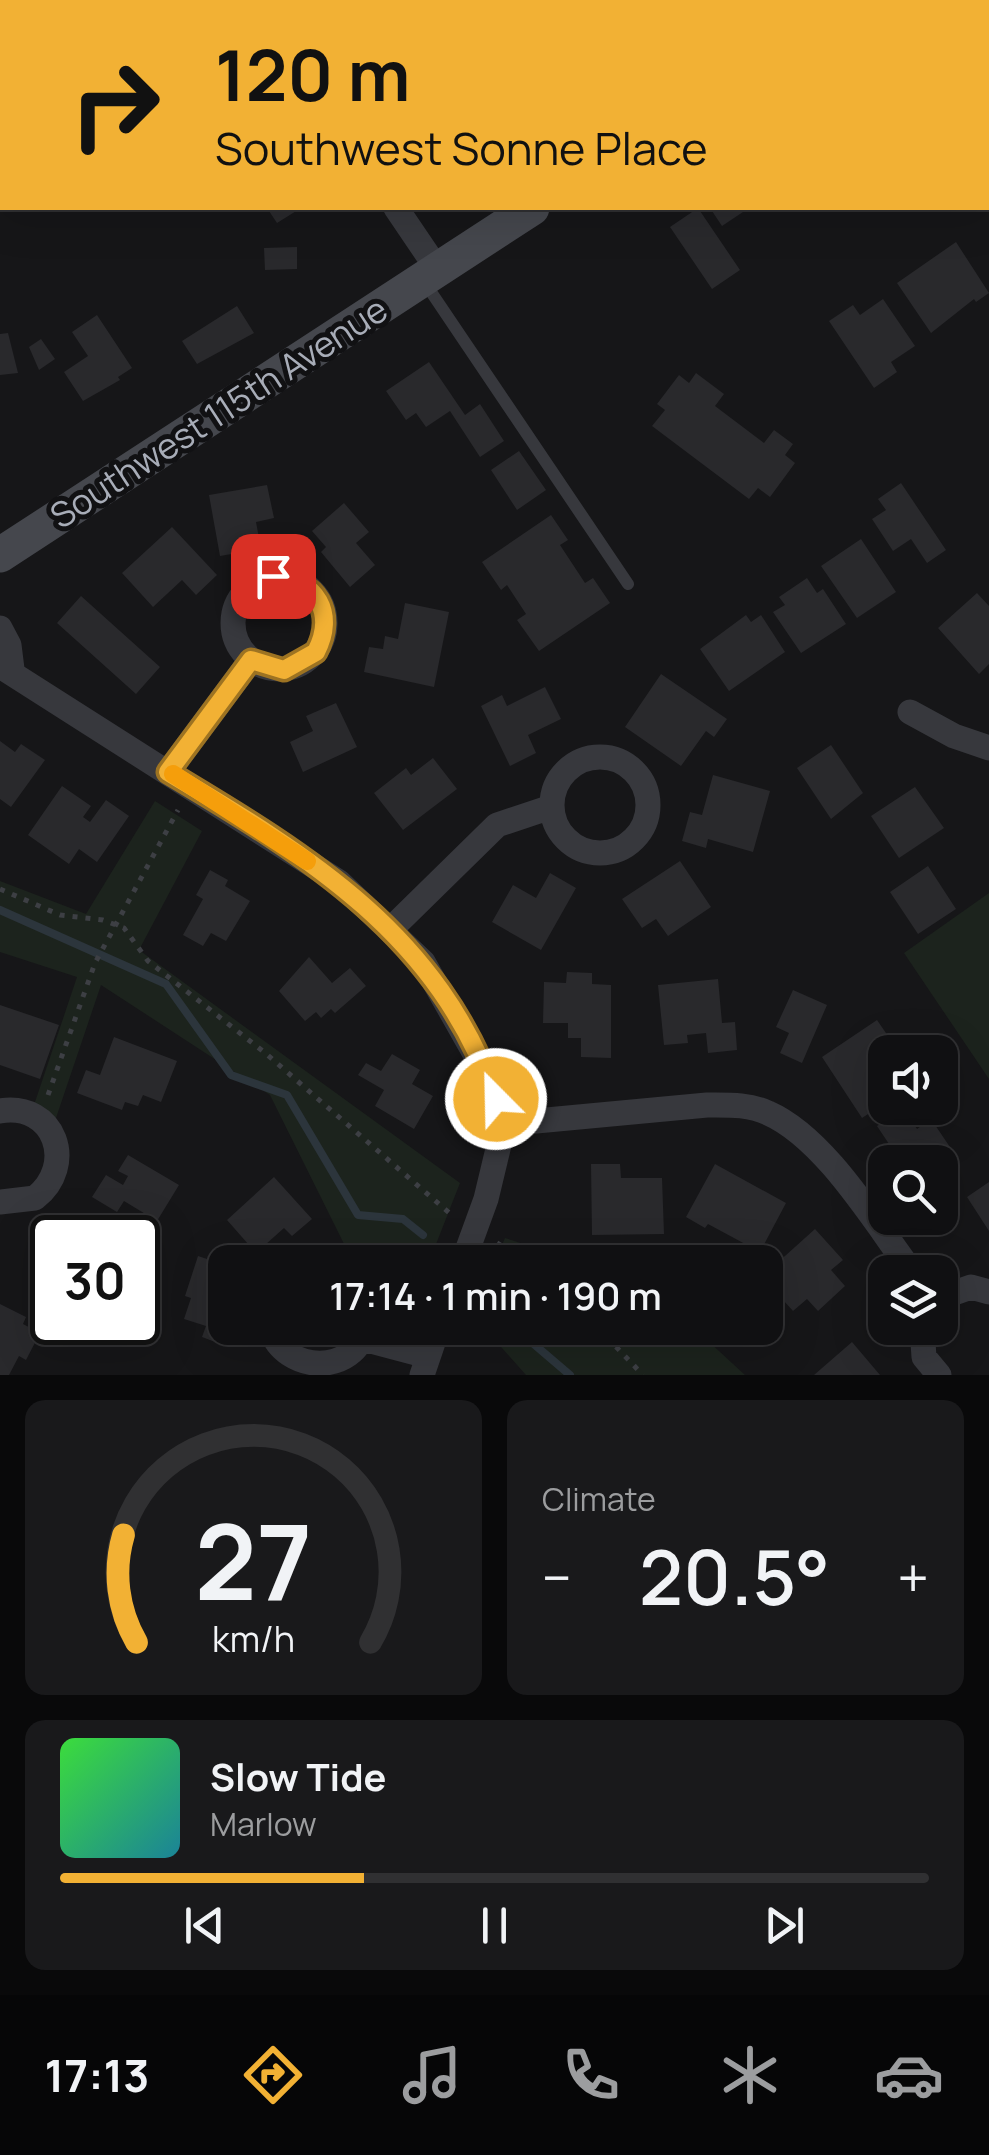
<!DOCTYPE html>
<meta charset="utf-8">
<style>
:root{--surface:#101012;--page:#19191b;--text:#f1f3f6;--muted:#9c9d9f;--line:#303032;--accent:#f2b134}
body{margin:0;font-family:Manrope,sans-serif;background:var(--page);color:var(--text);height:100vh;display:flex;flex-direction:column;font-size:38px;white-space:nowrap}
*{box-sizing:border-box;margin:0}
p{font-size:32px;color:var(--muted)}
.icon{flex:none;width:55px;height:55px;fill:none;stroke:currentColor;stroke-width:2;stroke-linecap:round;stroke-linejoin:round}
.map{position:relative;height:1375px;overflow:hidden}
.drawer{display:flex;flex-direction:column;gap:25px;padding:25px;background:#09090a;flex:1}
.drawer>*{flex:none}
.guide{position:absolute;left:0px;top:0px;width:990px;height:210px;box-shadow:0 10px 40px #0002,0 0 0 2px var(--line);background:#f2b134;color:#111;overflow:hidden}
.fabs{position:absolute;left:868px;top:1035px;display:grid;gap:20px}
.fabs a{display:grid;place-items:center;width:90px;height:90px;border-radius:20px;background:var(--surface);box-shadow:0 10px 40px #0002,0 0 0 2px var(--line);font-size:50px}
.speed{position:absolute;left:30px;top:1215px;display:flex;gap:20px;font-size:50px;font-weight:700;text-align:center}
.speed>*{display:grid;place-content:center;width:130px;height:130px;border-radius:50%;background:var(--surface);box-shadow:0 10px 40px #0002,0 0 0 2px var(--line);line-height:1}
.speed .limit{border:5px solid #111;border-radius:15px;background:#fff;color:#111}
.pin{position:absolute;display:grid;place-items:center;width:85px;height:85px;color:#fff;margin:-42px;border-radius:20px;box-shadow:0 5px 15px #0006}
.me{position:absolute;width:110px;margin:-55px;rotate:337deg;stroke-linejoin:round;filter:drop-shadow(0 0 8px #0008)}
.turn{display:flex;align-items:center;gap:35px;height:210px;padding:0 50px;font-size:45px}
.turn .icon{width:130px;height:130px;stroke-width:2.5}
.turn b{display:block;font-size:70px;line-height:85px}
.big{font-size:75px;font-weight:600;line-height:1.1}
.drawer .tile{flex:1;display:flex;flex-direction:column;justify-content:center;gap:15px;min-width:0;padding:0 35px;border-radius:20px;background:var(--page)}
.drawer .dial{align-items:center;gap:0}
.dial svg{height:260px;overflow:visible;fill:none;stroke:var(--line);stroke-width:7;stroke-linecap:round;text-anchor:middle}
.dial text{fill:var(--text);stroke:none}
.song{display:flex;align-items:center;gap:30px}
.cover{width:120px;height:120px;border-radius:15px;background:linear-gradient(135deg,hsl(120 70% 55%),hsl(190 70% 35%))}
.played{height:10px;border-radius:5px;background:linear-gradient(90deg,var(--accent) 35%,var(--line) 35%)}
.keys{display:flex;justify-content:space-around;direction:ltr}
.heat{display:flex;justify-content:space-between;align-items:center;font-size:55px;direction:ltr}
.drawer .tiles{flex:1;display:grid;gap:25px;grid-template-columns:1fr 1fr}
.tile:last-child{grid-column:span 2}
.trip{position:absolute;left:208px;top:1245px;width:575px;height:100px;border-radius:20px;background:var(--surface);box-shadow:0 10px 40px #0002,0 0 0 2px var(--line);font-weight:600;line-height:100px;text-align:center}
.menu{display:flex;height:160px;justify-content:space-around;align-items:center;background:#060607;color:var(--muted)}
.menu .icon{width:70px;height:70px}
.menu .selected{color:var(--accent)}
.menu b{font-size:45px;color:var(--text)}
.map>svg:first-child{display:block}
</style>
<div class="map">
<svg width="989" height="1375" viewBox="0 0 989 1375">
<rect width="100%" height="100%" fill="#161618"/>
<path fill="#1c231d" d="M155,801L202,831L139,950L460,1183L429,1262H353L270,1095L101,985L56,1118L34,1105L77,977L0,952V881L86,914Z
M989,893V1079L904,953Z
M505,1238L579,1262H495Z
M484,1328H694L745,1375H526Z"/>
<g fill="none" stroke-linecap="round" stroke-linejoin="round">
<path stroke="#2c353c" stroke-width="8" d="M0,910L166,984L231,1075L287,1095L358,1215L403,1219L423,1235
M515,1328L570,1375"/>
</g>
<path fill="#29292c" d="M267,208H301L277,223Z
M698,208L740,270L712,289L670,227Z
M710,208H749L722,226Z
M956,242L989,293L976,302L974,299L931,333L897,283Z
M297,247V269L265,270L264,248Z
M883,299L915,346L891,362L897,372L874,388L829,321L853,305L860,315Z
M237,306L254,333L197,364L182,341Z
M97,315L132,368L118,377L120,380L83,401L64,372L88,356L72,332Z
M8,333L18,373L0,375V334Z
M41,339L55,359L39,370L29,347Z
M429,362L465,415L480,404L504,441L480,457L450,411L426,427L416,413L406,420L386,391Z
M696,373L724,394L715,406L764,443L774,430L793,444L785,455L795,463L770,497L758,488L749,499L652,426L665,410L657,404L679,375L689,383Z
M519,451L546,490L517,510L491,470Z
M901,483L946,550L927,563L911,539L893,551L872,519L886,510L878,499Z
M267,485L274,518L256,522L261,549L220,556L209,495Z
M344,503L369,532L356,543L375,565L350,587L321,552L326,547L312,531Z
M551,515L568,540L560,545L585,583L593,578L610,603L539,651L517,620L526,614L507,585L501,590L482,562Z
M172,527L217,575L196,595L182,580L153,607L122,573Z
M861,539L896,592L857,618L821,566Z
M807,578L817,593L823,589L846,624L801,653L773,612L785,605L779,597Z
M977,593L989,606V664L979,674L938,628Z
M81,596L160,667L136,694L57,623Z
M405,603L449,612L434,687L364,672L369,647L383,649L385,636L398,639Z
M746,615L751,622L761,615L785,652L729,691L700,649Z
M661,674L727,719L714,737L706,731L681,766L625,727Z
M545,687L561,719L528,735L536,753L510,766L481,706L502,695L507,706Z
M336,703L357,747L303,772L290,742L313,731L306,716Z
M0,741L15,752L21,744L45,760L11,807L0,799Z
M831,745L863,793L831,819L797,768Z
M433,758L457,789L403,830L374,793L406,768L411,775Z
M713,775L770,791L753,852L708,839L706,848L682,841L690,812L702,815Z
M62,786L91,806L83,817L90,822L106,800L129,816L97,862L79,849L69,864L28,835Z
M915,787L944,828L899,858L871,816Z
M680,861L711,907L668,936L656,919L642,928L622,899Z
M928,866L956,909L918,934L890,892Z
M210,870L228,880L225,886L250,901L226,941L211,933L203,946L183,935L203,899L196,895Z
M550,873L576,888L541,950L492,922L513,885L536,898Z
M309,957L332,983L350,968L366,986L335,1013L331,1009L321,1018L316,1012L305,1021L279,991Z
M567,972L592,973V984L611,985V1058L581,1057V1038H568V1023H543L544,982L566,983Z
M718,979L722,1023L735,1022L737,1050L708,1053L706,1033L687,1035L688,1043L664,1045L658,985Z
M793,990L827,1005L802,1063L780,1053L789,1033L776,1027Z
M0,1005L59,1025L40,1079L0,1065Z
M877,1020L899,1052H885V1103L862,1118L822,1057Z
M114,1037L177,1061L161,1102L143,1095L138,1106L125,1102L122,1110L77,1093L86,1070L100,1075Z
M392,1054L420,1070L412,1084L433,1096L414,1129L375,1106L384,1090L358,1075L366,1063L381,1071Z
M903,1108L917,1129L931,1119L952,1150L933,1162H901L877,1126Z
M128,1155L179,1185L157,1221L124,1201L117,1212L92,1197L106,1175L123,1185L128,1176L118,1171Z
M591,1164H620L621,1178H662L664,1234L592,1235Z
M715,1164L786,1203L760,1252L708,1224L705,1228L686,1217Z
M274,1177L312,1219L292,1236L284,1228L256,1253L227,1220Z
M989,1182V1231L967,1197Z
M76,1217L107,1238H62Z
M815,1229L843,1260L831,1270L845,1286L818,1311L807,1299L793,1311L765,1280V1274Z
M198,1256L225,1265V1328H229L223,1345L202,1337L206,1326L184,1319L191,1298L185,1296Z
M0,1304L26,1317L23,1324L40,1333L26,1360L19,1356L9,1375H0Z
M852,1342L880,1375H814Z"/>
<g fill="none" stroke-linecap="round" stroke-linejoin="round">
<path stroke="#3d3f44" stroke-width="5" stroke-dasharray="5 8" stroke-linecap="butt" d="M184,0L203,2
M92,2L103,0
M0,889L60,915L103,920L124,928L148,961L264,1052L454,1217
M48,1095L95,963L178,810
M497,1243L529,1262
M598,1328L643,1375"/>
<path stroke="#37383d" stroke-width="12" d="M416,0L418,2
M423,280L628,584"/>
<path stroke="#37383d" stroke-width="25" d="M259,0L261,2
M744,0L746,2
M0,49L2,48
M396,208L438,270
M233 623a46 46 0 1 1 92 0a46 46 0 1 1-92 0Z
M0,628L9,645L12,669
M0,666L339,882L423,962L487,1075L504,1124L486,1199L463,1262
M910,712L954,736L989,748
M552 805a48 48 0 1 1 96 0a48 48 0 1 1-96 0Z
M168,772L251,660
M392,928L497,825L551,807
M0,1111C55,1102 77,1165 35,1198L0,1202
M504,1124L707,1105C728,1105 749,1104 768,1113C825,1138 875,1223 912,1272
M940,1298L971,1287L989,1292
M270,1328C285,1375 356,1375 365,1328
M922,1328L924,1357L939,1375
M363,1339L427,1356
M422,1375L438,1328"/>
<path stroke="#45474d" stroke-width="35" d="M945,0L947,2
M840,2L844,0
M988,59L989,61
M0,555L532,208"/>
</g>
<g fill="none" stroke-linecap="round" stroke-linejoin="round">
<defs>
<path id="route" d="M273,576C317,579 336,614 316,652L284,670L251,660L168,772C310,857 439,935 496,1099"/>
</defs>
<use href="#route" stroke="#9d7322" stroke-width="25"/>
<use href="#route" stroke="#f2b134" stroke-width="18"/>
<path stroke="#f59e0b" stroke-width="18" d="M173,774L307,861"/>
</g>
<g text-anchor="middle" stroke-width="10" stroke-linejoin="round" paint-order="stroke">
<g font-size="35" fill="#a8adb8" stroke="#111113">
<text transform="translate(219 413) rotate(-33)" y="12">Southwest 115th Avenue</text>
</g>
</g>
</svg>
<div class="fabs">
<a><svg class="icon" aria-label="sound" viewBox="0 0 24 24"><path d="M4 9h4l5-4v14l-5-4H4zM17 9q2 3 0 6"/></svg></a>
<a><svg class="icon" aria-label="search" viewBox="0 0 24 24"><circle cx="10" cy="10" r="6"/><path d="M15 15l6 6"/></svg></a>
<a><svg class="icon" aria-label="layers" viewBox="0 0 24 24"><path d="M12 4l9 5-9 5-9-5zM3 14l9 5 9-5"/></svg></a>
</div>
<div class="speed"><div class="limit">30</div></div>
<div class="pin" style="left:273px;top:576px;background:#d93025"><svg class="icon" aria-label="arrive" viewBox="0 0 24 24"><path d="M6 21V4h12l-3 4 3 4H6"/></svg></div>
<svg class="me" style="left:496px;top:1099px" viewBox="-20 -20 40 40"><circle r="17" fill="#f2b134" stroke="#fff" stroke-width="3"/><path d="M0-11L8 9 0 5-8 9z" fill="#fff"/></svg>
<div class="trip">17:14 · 1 min · 190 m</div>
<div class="guide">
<div class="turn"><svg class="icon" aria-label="right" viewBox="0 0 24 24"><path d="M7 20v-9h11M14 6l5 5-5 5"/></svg><div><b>120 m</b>Southwest Sonne Place</div></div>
</div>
</div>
<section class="drawer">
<div class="tiles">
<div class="tile dial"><svg viewBox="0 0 100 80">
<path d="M14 69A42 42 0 1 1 86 69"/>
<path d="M14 69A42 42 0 0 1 10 36" stroke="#f2b134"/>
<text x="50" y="56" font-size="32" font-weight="700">27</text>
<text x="50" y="72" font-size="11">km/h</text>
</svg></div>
<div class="tile"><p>Climate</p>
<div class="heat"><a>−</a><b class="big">20.5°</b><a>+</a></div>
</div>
<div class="tile">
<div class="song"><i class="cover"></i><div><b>Slow Tide</b><p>Marlow</p></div></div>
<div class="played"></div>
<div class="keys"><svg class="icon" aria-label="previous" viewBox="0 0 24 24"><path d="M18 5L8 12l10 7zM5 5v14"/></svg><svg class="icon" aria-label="pause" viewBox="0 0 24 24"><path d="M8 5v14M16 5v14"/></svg><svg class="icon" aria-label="next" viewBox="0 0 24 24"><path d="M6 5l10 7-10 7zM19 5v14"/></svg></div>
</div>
</div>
</section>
<nav class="menu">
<b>17:13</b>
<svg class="icon selected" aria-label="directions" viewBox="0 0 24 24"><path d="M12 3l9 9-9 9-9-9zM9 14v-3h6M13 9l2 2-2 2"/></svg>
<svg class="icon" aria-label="music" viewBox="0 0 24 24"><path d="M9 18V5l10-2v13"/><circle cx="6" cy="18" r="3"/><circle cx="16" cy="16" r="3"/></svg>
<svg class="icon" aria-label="phone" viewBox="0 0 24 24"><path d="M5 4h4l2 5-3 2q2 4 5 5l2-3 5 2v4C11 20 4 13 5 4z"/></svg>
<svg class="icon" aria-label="climate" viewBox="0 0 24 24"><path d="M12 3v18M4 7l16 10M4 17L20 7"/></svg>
<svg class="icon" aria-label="car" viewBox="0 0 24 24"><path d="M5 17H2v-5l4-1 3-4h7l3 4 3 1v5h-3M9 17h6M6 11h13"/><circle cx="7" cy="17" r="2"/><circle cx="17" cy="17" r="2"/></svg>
</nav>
